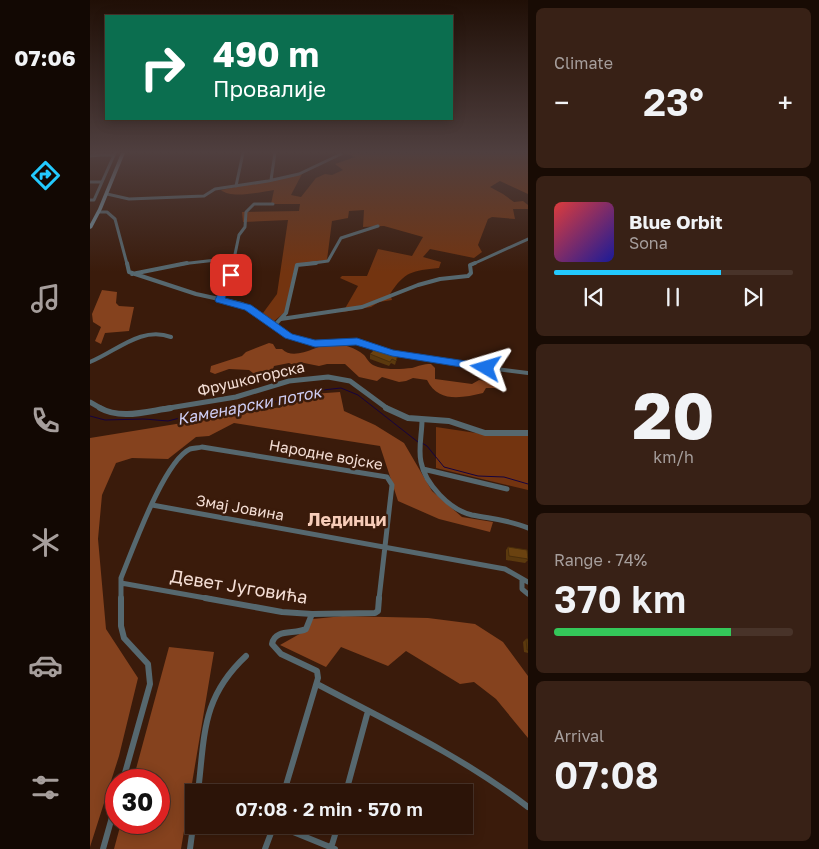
<!DOCTYPE html>
<meta charset="utf-8">
<style>
:root{--surface:#2c1408;--page:#382116;--text:#f1f3f6;--muted:#a69e9c;--line:#483329;--accent:#23c9fe}
body{margin:0;font-family:"Golos Text",sans-serif;background:var(--page);color:var(--text);height:100vh;display:flex;flex-direction:column;font-size:19px;white-space:nowrap}
*{box-sizing:border-box;margin:0}
p{font-size:16px;color:var(--muted)}
.icon{flex:none;width:28px;height:28px;fill:none;stroke:currentColor;stroke-width:2;stroke-linecap:round;stroke-linejoin:round}
.map{position:relative;flex:1;overflow:hidden}
.panel{display:flex;flex-direction:column;gap:8px;padding:8px;background:#180b04;width:291px}
.panel>*{flex:none}
.hud{position:absolute;left:15px;top:15px;width:348px;height:105px;border-radius:0px;box-shadow:0 2px 12px #0003,0 0 0 1px var(--line);background:#0b6e4f;color:#fff;overflow:hidden}
.speed{position:absolute;left:15px;top:769px;display:flex;gap:10px;font-size:25px;font-weight:700;text-align:center}
.speed>*{display:grid;place-content:center;width:65px;height:65px;border-radius:50%;background:var(--surface);box-shadow:0 2px 12px #0003,0 0 0 1px var(--line);line-height:1}
.speed .limit{border:8px solid #d22;background:#fff;color:#111}
.pin{position:absolute;display:grid;place-items:center;width:42px;height:42px;color:#fff;margin:-21px;border-radius:10px;box-shadow:0 2px 8px #0006}
.me{position:absolute;width:55px;margin:-28px;rotate:277deg;stroke-linejoin:round;filter:drop-shadow(0 0 4px #0008)}
.turn{display:flex;align-items:center;gap:18px;height:105px;padding:0 25px;font-size:22px}
.turn .icon{width:65px;height:65px;stroke-width:2.5}
.turn b{display:block;font-size:35px;line-height:42px}
.big{font-size:38px;font-weight:600;line-height:1.1}
.panel .widget{flex:1;display:flex;flex-direction:column;justify-content:center;gap:8px;min-width:0;padding:0 18px;border-radius:8px;background:var(--page)}
.panel .dial{align-items:center;gap:0}
.dial b{font-size:65px;line-height:1}
.song{display:flex;align-items:center;gap:15px}
.cover{width:60px;height:60px;border-radius:8px;background:linear-gradient(135deg,hsl(0 70% 55%),hsl(240 70% 35%))}
.played{height:5px;border-radius:2px;background:linear-gradient(90deg,var(--accent) 70%,var(--line) 70%)}
.keys{display:flex;justify-content:space-around;direction:ltr}
.heat{display:flex;justify-content:space-between;align-items:center;font-size:28px;direction:ltr}
.charge{height:8px;border-radius:4px;background:linear-gradient(90deg,#34c759 74%,var(--line) 0)}
.trip{position:absolute;left:95px;top:784px;width:288px;height:50px;border-radius:0px;background:var(--surface);box-shadow:0 2px 12px #0003,0 0 0 1px var(--line);font-weight:600;line-height:50px;text-align:center}
main{display:flex;flex:1;min-height:0}
.tab-bar{display:flex;flex-direction:column;width:90px;justify-content:space-around;align-items:center;background:#120803;color:var(--muted)}
.tab-bar .icon{width:35px;height:35px}
.tab-bar .on{color:var(--accent)}
.tab-bar b{font-size:22px;color:var(--text)}
.map>svg:first-child{display:block}
</style>
<main>
<nav class="tab-bar">
<b>07:06</b>
<svg class="icon on" aria-label="directions" viewBox="0 0 24 24"><path d="M12 3l9 9-9 9-9-9zM9 14v-3h6M13 9l2 2-2 2"/></svg>
<svg class="icon" aria-label="music" viewBox="0 0 24 24"><path d="M9 18V5l10-2v13"/><circle cx="6" cy="18" r="3"/><circle cx="16" cy="16" r="3"/></svg>
<svg class="icon" aria-label="phone" viewBox="0 0 24 24"><path d="M5 4h4l2 5-3 2q2 4 5 5l2-3 5 2v4C11 20 4 13 5 4z"/></svg>
<svg class="icon" aria-label="climate" viewBox="0 0 24 24"><path d="M12 3v18M4 7l16 10M4 17L20 7"/></svg>
<svg class="icon" aria-label="car" viewBox="0 0 24 24"><path d="M5 17H2v-5l4-1 3-4h7l3 4 3 1v5h-3M9 17h6M6 11h13"/><circle cx="7" cy="17" r="2"/><circle cx="17" cy="17" r="2"/></svg>
<svg class="icon" aria-label="filters" viewBox="0 0 24 24"><path d="M4 7h16M4 17h16"/><circle cx="9" cy="7" r="2"/><circle cx="15" cy="17" r="2"/></svg>
</nav>
<div class="map">
<svg width="438" height="849" viewBox="0 0 438 849">
<rect width="100%" height="100%" fill="#3a1b0b"/>
<path fill="#733410" d="M254,153H438V194L410,181L400,187L413,194L424,202L433,201L438,205V209H423L425,219L402,217L398,219L388,245L392,252L384,258L340,249L333,257L351,262L349,268C322,271 315,271 300,294L302,300L289,302L281,307L253,312L268,286L250,278L252,276H277L288,249L322,256L333,237L294,226L273,227L274,210L259,211L258,218L242,221L237,260L210,264L204,271L195,312L182,323L173,313L187,294L198,220L153,222L152,212L209,211L210,204H181L184,190C171,192 141,199 131,190L212,174L201,195L211,197L226,178L235,174L242,175L253,170L245,164L265,157Z
M346,427L406,436H438V490L346,468Z"/>
<path fill="#85421e" d="M12,290L27,292L26,303L29,306L44,307L39,331L15,333L11,344L5,341L11,327L3,322L2,314Z
M179,343L183,344L186,349H192C205,362 228,344 242,344C252,344 265,347 274,355C278,360 280,365 288,367C298,370 312,369 322,368C329,366 333,364 341,364L345,368V379L382,384L389,380L405,383L411,388H396L393,393C372,398 348,403 337,380L323,378L316,381L309,382L292,377L287,381L269,377L255,364H237L229,366L214,363L206,366L199,363L184,366L182,372L179,375L167,376L159,370L139,369L125,374L120,372L121,366L152,356L156,352Z
M250,392L254,411L285,425L314,443L342,491L372,517L403,522L400,532L349,519L308,501L290,446L144,423L119,436L106,437L78,459L42,458L26,463L12,495L8,539L16,629L48,678L29,756L0,847V438L191,407L208,395Z
M253,616L338,618L385,624L413,642L438,676V738L406,699L384,682L370,684L316,651L298,666L251,647L236,667L190,645L213,632L223,619Z
M79,647L124,652L91,849H24L31,823L69,822V780H43Z"/>
<g fill="none" stroke-linecap="round" stroke-linejoin="round">
<path stroke="#15033f" stroke-width="1" d="M0,416L15,420L54,419L78,421L125,409L185,402L215,392L251,388L268,395L328,442
M332,443L337,446L354,467L388,476L414,477L438,484"/>
<path stroke="#56686f" stroke-width="3" d="M5,153L9,155H24
M0,156L10,155
M181,180L185,153
M0,182H11
M146,186L153,153
M17,194L39,199L114,196L125,189L178,181L209,174L251,154
M0,200H4L25,153
M9,212H17L25,219L37,264
M91,264L144,258
M143,264L149,235L155,227L156,212L164,204H183
M216,264L238,261L251,238L288,226
M383,264L438,239"/>
<path stroke="#56686f" stroke-width="4" d="M37,263L39,272L106,294L152,304L166,312L186,329L212,341L225,344L263,341L303,353L367,364L438,373
M42,274L97,263
M129,300L141,275L143,263
M191,319L272,307L328,285L350,279L378,276L381,273L380,265L385,263
M183,327L196,313L207,265L226,263
M0,362C27,351 51,326 81,337"/>
<path stroke="#56686f" stroke-width="5" d="M332,420C332,434 328,449 331,462C335,484 360,510 382,515C402,519 420,520 438,528
M333,469L417,489
M62,505L415,569L438,582
M432,579V589L438,594
M31,583L121,599
M31,583V599
M31,583V578C43,549 74,461 100,449C104,448 109,448 112,447L297,477L302,485L289,599"/>
<path stroke="#56686f" stroke-width="6" d="M31,598V626L34,638L58,664L60,684L33,780
M115,598L192,612L222,614L285,613L288,611L289,598
M227,684C299,722 373,757 438,807
M108,792C115,735 111,698 156,656
M194,792L228,678L227,671L191,654L182,644C185,628 205,635 216,629L222,614
M256,792L278,711
M186,825L245,849
M241,848L248,825
M13,849L26,803
M100,849L104,819
M175,849L184,825"/>
<path stroke="#56686f" stroke-width="5" d="M0,402L12,409
M73,409L146,397L199,381L238,377L260,381L298,409"/>
<path stroke="#56686f" stroke-width="6" d="M10,408C31,420 58,411 81,408
M296,408L318,418L359,421L395,433H438"/>
<path fill="#718d9a" fill-rule="evenodd" d="M31,153H35L12,209L2,228L0,229V224L8,209Z"/>
</g>
<path fill="#5b390e" d="M280,354L308,355L305,365L301,363L299,366L280,359Z
M418,547L438,560L435,563L416,560V550Z
M436,639H438V653L434,652L433,642Z"/>
<path fill="#6a4210" stroke="#4a2e0b" d="M286,348L308,355L306,361L302,359L300,362L280,354Z
M418,547L437,550L438,559L419,556Z
M436,639H438V650H437Z"/>
<linearGradient id="sky" x2="0" y2="1"><stop stop-color="#200f06"/><stop offset="0.56" stop-color="#4f3f3f"/><stop offset="1" stop-color="#4f3f3f" stop-opacity="0"/></linearGradient>
<rect width="438" height="272" fill="url(#sky)"/>
<path fill="#1a73e8" stroke="#114b97" d="M141,272L145,275L135,298L161,305L202,334L225,340L267,338L303,350L396,364L401,368L396,371L302,356L266,345L225,347L195,338L155,310L126,302L125,300L137,275Z"/>
<g text-anchor="middle" stroke-width="5" stroke-linejoin="round" paint-order="stroke">
<g font-size="15" fill="#f4ded5" stroke="#3a1b0b">
<text transform="translate(161 379) rotate(-13)" y="5">Фрушкогорска</text>
<text transform="translate(236 455) rotate(10)" y="5">Народне војске</text>
<text transform="translate(150 508) rotate(10)" y="5">Змај Јовина</text>
</g>
<g font-size="16" font-style="italic" fill="#cecdf4" stroke="#3a1b0b">
<text transform="translate(159 405) rotate(-11)" y="6">Каменарски поток</text>
</g>
<g font-size="18" font-weight="bold" fill="#f7cdb9" stroke="#3a1b0b">
<text x="257" y="526">Лединци</text>
</g>
<g font-size="18" fill="#f4ded5" stroke="#3a1b0b">
<text transform="translate(149 587) rotate(9)" y="6">Девет Југовића</text>
</g>
</g>
</svg>
<div class="speed"><div class="limit">30</div></div>
<div class="pin" style="left:141px;top:275px;background:#d93025"><svg class="icon" aria-label="arrive" viewBox="0 0 24 24"><path d="M6 21V4h12l-3 4 3 4H6"/></svg></div>
<svg class="me" style="left:396px;top:368px" viewBox="-20 -20 40 40"><path d="M0-17L14 15 0 8-14 15z" fill="#1a73e8" stroke="#fff" stroke-width="4"/></svg>
<div class="trip">07:08 · 2 min · 570 m</div>
<div class="hud">
<div class="turn"><svg class="icon" aria-label="right" viewBox="0 0 24 24"><path d="M7 20v-9h11M14 6l5 5-5 5"/></svg><div><b>490 m</b>Провалије</div></div>
</div>
</div>
<section class="panel">
<div class="widget"><p>Climate</p>
<div class="heat"><a>−</a><b class="big">23°</b><a>+</a></div>
</div>
<div class="widget">
<div class="song"><i class="cover"></i><div><b>Blue Orbit</b><p>Sona</p></div></div>
<div class="played"></div>
<div class="keys"><svg class="icon" aria-label="previous" viewBox="0 0 24 24"><path d="M18 5L8 12l10 7zM5 5v14"/></svg><svg class="icon" aria-label="pause" viewBox="0 0 24 24"><path d="M8 5v14M16 5v14"/></svg><svg class="icon" aria-label="next" viewBox="0 0 24 24"><path d="M6 5l10 7-10 7zM19 5v14"/></svg></div>
</div>
<div class="widget dial"><b>20</b><p>km/h</p></div>
<div class="widget"><p>Range · 74%</p><b class="big">370 km</b><div class="charge"></div></div>
<div class="widget"><p>Arrival</p><b class="big">07:08</b></div>
</section>
</main>
